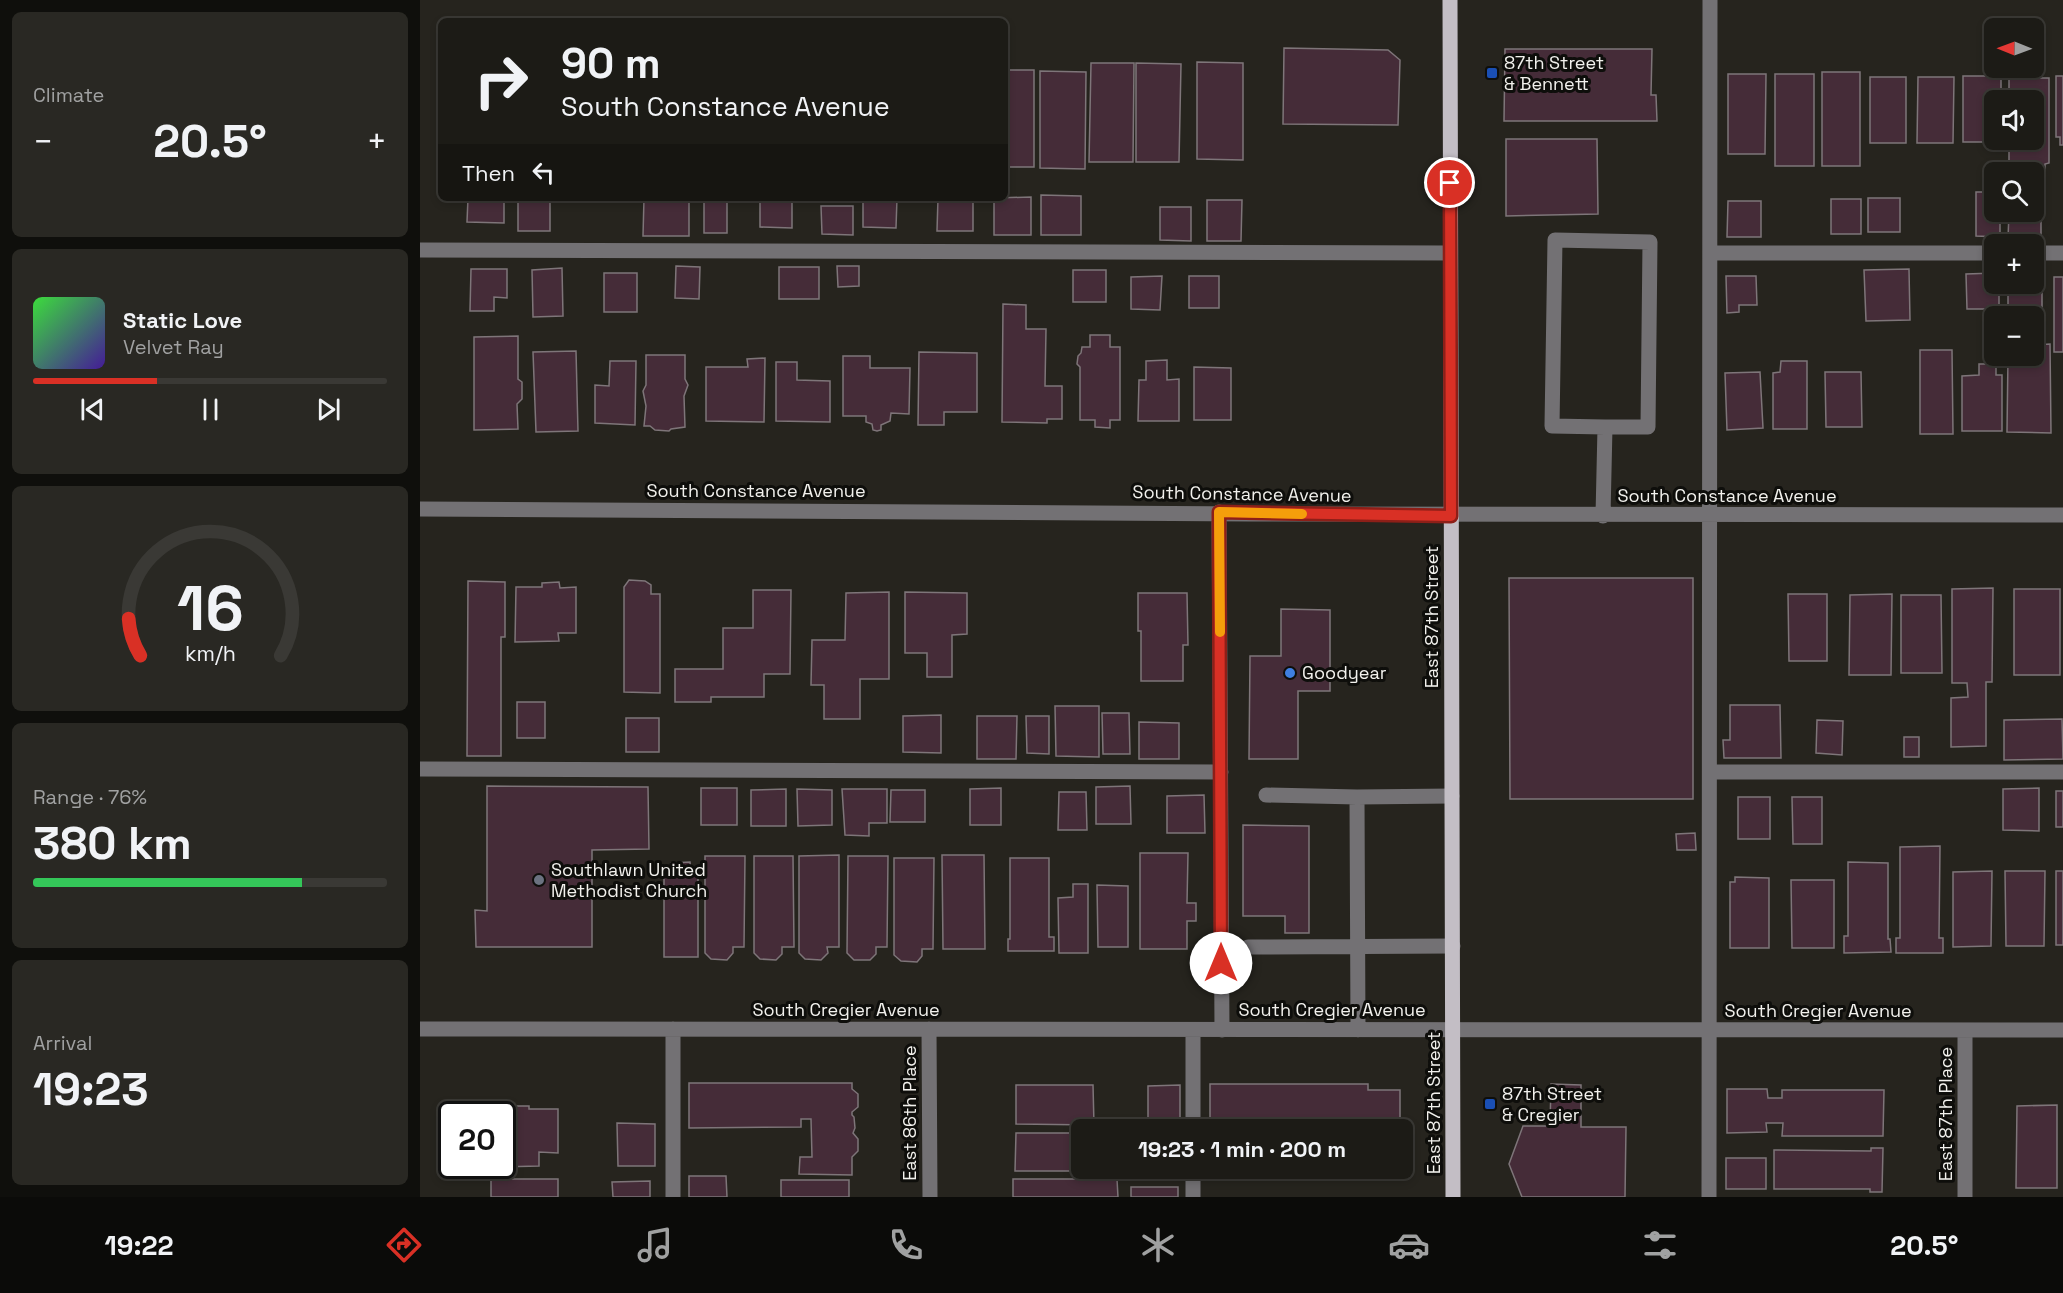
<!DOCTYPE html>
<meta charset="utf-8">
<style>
:root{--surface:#1c1b16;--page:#292823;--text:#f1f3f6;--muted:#a0a1a1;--line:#3a3935;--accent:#d93025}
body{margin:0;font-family:"Space Grotesk",sans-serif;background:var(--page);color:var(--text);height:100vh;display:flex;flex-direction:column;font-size:22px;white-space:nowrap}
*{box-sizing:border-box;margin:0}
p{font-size:20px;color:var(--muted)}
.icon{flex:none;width:33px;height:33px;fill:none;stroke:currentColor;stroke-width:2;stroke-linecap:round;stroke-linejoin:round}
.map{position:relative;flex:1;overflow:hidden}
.side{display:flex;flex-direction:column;gap:12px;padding:12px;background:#0f0f0c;width:420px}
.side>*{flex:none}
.guide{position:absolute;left:18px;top:18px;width:570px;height:183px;border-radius:9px;box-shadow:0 3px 9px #0003,0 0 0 2px var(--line);background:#1c1b16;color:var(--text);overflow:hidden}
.needle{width:39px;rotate:271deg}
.tools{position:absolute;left:1564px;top:18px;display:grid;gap:12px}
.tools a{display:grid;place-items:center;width:60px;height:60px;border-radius:9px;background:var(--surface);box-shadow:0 3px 9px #0003,0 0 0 2px var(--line);font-size:30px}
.speed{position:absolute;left:18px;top:1101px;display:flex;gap:12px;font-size:30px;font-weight:700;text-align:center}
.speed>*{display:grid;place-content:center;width:78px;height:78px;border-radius:50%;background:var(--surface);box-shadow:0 3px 9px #0003,0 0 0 2px var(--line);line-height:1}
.speed .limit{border:3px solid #111;border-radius:9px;background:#fff;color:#111}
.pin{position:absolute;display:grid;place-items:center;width:51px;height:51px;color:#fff;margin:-26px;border:3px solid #fff;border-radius:50%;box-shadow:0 2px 6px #0007}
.me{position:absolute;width:66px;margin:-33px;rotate:0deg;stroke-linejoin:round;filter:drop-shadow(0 0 4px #0008)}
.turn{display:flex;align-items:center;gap:21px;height:126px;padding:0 24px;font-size:27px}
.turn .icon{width:78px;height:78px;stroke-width:2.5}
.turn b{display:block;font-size:42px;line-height:51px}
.then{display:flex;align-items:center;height:57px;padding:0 24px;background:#0003;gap:12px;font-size:22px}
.big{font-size:45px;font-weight:700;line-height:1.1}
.side .tile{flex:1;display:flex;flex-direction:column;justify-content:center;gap:9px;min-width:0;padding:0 21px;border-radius:9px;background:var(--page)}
.side .dial{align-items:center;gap:0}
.dial svg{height:156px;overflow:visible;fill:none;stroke:var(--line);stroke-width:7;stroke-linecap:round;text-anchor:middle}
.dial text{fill:var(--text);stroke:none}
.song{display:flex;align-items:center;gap:18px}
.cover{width:72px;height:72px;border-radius:9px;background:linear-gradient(135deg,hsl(120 70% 55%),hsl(260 70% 35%))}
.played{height:6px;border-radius:3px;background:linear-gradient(90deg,var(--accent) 35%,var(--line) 35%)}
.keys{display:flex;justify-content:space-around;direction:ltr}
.heat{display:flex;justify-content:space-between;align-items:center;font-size:33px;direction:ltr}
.charge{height:9px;border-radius:4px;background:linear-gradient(90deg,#34c759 76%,var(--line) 0)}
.trip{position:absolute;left:651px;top:1119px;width:342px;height:60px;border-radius:9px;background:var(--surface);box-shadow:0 3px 9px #0003,0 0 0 2px var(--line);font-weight:700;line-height:60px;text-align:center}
.tabs{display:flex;height:96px;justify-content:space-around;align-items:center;background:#0b0b09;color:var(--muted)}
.tabs .icon{width:42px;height:42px}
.tabs .active{color:var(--accent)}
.tabs b{font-size:27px;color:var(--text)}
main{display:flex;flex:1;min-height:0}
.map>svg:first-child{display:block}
</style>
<main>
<section class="side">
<div class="tile"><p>Climate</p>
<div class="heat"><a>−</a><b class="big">20.5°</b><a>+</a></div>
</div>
<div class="tile">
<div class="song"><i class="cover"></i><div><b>Static Love</b><p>Velvet Ray</p></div></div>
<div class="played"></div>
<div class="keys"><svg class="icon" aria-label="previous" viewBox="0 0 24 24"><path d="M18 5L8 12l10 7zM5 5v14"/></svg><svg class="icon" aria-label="pause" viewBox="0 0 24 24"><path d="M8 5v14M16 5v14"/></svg><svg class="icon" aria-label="next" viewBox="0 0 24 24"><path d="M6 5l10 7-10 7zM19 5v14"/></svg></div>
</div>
<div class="tile dial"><svg viewBox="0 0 100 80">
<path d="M14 69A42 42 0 1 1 86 69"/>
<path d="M14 69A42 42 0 0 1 8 50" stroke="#d93025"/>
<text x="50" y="56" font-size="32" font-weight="700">16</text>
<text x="50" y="72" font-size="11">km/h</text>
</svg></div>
<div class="tile"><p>Range · 76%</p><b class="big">380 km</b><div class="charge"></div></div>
<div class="tile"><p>Arrival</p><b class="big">19:23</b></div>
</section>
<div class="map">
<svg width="1643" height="1197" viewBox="0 0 1643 1197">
<rect width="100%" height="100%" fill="#26241e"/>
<path fill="#452c38" stroke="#7e7579" stroke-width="1.5" d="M864,48L968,50L980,60L978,125L863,124Z
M1085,49H1232L1231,95H1236L1237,121H1084Z
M777,62L823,63V160L777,159Z
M671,63H714L713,162H669Z
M716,63L761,64L759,162H716Z
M585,70H614V167H585Z
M620,71L666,72L665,169L620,168Z
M1402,72H1440V166H1402Z
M1308,74H1346L1345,154H1308Z
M1355,74H1394V166H1355Z
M1589,74H1607V78H1629V163L1625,164V180H1614V172H1605L1606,164L1589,163V140H1614V100H1589Z
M1543,76H1581V100H1575V140H1581V142H1543Z
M1636,76H1643V145H1640V137H1636Z
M1450,77H1486V143H1450Z
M1498,77H1534L1533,143H1497Z
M1086,139H1177L1178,214L1086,216Z
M1556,192H1575V212H1580V237L1556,236Z
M621,195L661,196V235H621Z
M611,197V235H574V198Z
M48,198H84V223L47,222Z
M98,198H130V231H98Z
M224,198H269V236H223Z
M284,198L307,199V233H284Z
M340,198H372V228L340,227Z
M443,198H477L476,228L443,227Z
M518,198H553V231H517Z
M1448,198H1480V232H1448Z
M1411,199H1441V234H1411Z
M787,200H822L821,241H787Z
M1308,201H1341V237H1307Z
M1614,202H1621V240L1588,239L1589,212H1614Z
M401,206H433V235L402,234Z
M740,207H771V241L740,240Z
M256,266L280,267L279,299L255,298Z
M417,266H439V286L418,287Z
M359,267H399V299H359Z
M142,268L143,316L113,317L112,270Z
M51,269H87V298L74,297V311H50Z
M1489,269L1490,320L1446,321L1444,270Z
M653,270H686V302H653Z
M1614,272H1622V310H1588V284H1614Z
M184,273H217V312H184Z
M1575,273V284H1579V309H1547L1546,274Z
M742,276L740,310L711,309V277Z
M769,276H799V308H769Z
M1306,276H1336L1337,305H1319V312L1307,313Z
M1634,277H1643V352H1634Z
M583,304L606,305V329H626L625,386H642V419H627V423L582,422Z
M670,335H690V347H700V420H690V428L675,427V420H660V367L657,364L658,356L661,353L662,347H670Z
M98,336V379L102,382V399L97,404L98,429L54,430V337Z
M1630,344L1631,433L1587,432L1588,356H1614V345Z
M1500,350H1532L1533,434H1500Z
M156,351L158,431L116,432L113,352Z
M499,352L557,353V412H524V425H498Z
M226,355H265V379L268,385L264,396L265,427L251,429L249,431L235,430L230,426H224L226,406L223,391L226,385Z
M423,356H450V368H490L489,414L471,413L470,421L461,425V430L457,431L453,430L452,424L446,422V416H423Z
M345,358L344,422L286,421V367H328L327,359Z
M747,360V380L759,379V421H718L719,380H726V361Z
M190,361H216L215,425L175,423V385L189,386Z
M1361,361H1387V429H1353V373L1360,372Z
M356,362H377V380L410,381V422L356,421Z
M1559,364H1576V375H1582V431H1542V376L1559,375Z
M774,367L811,368V420H774Z
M1340,372L1343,428L1307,430L1305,373Z
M1405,372H1441L1442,427H1406Z
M1089,578H1273V799H1090Z
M209,580L225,581L231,585V594H240V693L204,692V587Z
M48,581L85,582V637H81V756H47Z
M139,582L140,588L156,587V633H138L139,641L95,642L96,587H122V583Z
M1573,588L1572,682H1566V746L1531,747V698L1548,697L1547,683H1532V589Z
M1594,589H1640V675H1594Z
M333,590H371L370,674H344V697H291V702H255V669H303V628H333Z
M469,592V679H440V719H404V685H391L392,640H425L426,593Z
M485,592L547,593V634L532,635V677H507V653H485Z
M718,593H767L768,645H763V681H721V631H718Z
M1368,594H1407V661H1369Z
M1472,594L1471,675H1429L1430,595Z
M1481,595H1521L1522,673H1481Z
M861,609L910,610V691H878V759H829L830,656H861Z
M97,702H125V738H97Z
M1310,705H1360L1361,758H1304L1303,740H1310Z
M635,706H679V757L636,756Z
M682,713H709L710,754H683Z
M521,715V753L483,752V716Z
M557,716H597L596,759H557Z
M606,716H629V754L607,753Z
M206,718H239V752H206Z
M1642,719L1643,759L1584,760V720Z
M1397,720L1423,721L1422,755L1396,753Z
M719,722L759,723V759H719Z
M1484,737H1499V757H1484Z
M67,786L228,787L229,849L172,850V947H56L55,910L67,911Z
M710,786L711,824H676V787Z
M281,788H317V825H281Z
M581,788V825H550V789Z
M1619,788V831L1583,830V789Z
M366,789V826H331V790Z
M377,789L412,790V825L378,826Z
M422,789H467V823H449V836L425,835Z
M471,790H505V822H470Z
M1636,791H1643V827H1636Z
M639,792H666L667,830H638Z
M784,795L785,833H747V796Z
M1318,797H1350V839H1318Z
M1372,797H1402V844H1373Z
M823,825L889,826V933H865V916H823Z
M1275,833L1276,850H1257L1256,834Z
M1520,846L1519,938H1523V953H1476V938H1480V847Z
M720,853H768L767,903H776V921H767V949H720Z
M419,855V947H407L408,953L401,960L385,959L379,953V856Z
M522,855H564L565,949H523Z
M285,856H325L324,947H313V953L307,960L291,959L285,953Z
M334,856H373L374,947H362V954L356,960L340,959L334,953Z
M428,856H468L467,947H456V954L450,960H434L427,953Z
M474,858H514L513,949H502V956L497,962L481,961L474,955Z
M590,858H629V937H634V951H588V939H590Z
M270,862L271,873H278V957H244V874H250L251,863Z
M1428,862L1468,863V939H1470L1471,952L1424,953V936H1428Z
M1572,871L1571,946L1533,947V872Z
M1585,871H1625L1624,946H1586Z
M1636,871H1643V945H1636Z
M1315,877L1349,878V948H1310V882H1315Z
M1371,880H1414V948H1372Z
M653,884H668V953H639L638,898L653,897Z
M677,885L708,886V947H678Z
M269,1083H432V1089L438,1094V1107L432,1112V1115L434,1117L435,1128L433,1133L438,1139V1151L432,1157V1175L379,1174L380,1157H392L391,1119H381V1127L269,1128Z
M790,1084H948V1090H980V1130H790Z
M1131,1084L1161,1085V1127H1206L1205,1197H1102L1089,1164L1103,1126H1130Z
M596,1085H673L674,1125L596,1124Z
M760,1085V1121H728V1086Z
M1307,1089H1347L1348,1098H1362V1090H1464L1463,1136H1362L1363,1123H1346L1347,1132L1307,1133Z
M1637,1105V1188H1596L1597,1106Z
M88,1106H109V1109H138V1153L119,1152V1166L79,1167L82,1166V1114H78H88Z
M197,1123L235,1124V1166H198Z
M596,1133H662V1168H681V1171H595Z
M1451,1148H1463L1462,1192H1450V1189H1354V1150L1451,1151Z
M1306,1158H1346V1189H1306Z
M790,1168H980V1180H969V1175H790Z
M269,1176H306L307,1197H269Z
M71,1179H138V1197H71Z
M593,1179H697L698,1197H593Z
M361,1180H429V1197H361Z
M230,1181V1197H193L192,1182Z
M711,1187H758V1197H711Z"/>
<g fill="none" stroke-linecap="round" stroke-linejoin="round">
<path stroke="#737174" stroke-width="15" d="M0,250L1030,253
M1290,253H1575
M1614,253H1643
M0,509C548,513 1095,516 1643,515
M799,512L802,1030
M1183,516L1185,427H1228L1230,242L1135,240L1132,426L1185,427
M0,769L801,772
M1290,772H1643
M846,795L937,797
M828,947L1033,946
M0,1029L1643,1030
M253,1029V1197
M509,1029L510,1197
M938,1030L937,797L1032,796
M1545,1030V1197
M773,1130V1030
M773,1197V1168
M1289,1197L1290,0"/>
<path stroke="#c3bec5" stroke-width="15" d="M1030,0L1033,1197"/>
</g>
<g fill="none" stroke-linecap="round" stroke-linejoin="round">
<defs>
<path id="route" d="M801,963L799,512L1031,516L1030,183"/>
</defs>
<use href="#route" stroke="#8d1f18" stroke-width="15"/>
<use href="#route" stroke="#d93025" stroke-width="10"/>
<path stroke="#f59e0b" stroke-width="10" d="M800,632L799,512L882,514"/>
</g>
<g fill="#1a4fb4" stroke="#0e0e0b" stroke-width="2">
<rect x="1066" y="67" width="12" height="12" rx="3"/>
<rect x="1064" y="1098" width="12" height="12" rx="3"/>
</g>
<circle fill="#3f7fe0" stroke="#0e0e0b" stroke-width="2" cx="870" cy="673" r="6"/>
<circle fill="#6b7280" stroke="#0e0e0b" stroke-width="2" cx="119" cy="880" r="6"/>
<g text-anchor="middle" stroke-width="6" stroke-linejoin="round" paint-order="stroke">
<g font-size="18" fill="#f2f1ed" stroke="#0e0e0b" text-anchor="start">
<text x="1084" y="69">87th Street<tspan x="1084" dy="21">&amp; Bennett</tspan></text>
<text x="882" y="679">Goodyear</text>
<text x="131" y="876">Southlawn United<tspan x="131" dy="21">Methodist Church</tspan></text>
<text x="1082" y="1100">87th Street<tspan x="1082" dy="21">&amp; Cregier</tspan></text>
</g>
<g font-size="18" fill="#f2f1ed" stroke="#0e0e0b">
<text x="336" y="497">South Constance Avenue</text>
<text transform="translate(822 494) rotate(1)" y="6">South Constance Avenue</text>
<text x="1307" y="502">South Constance Avenue</text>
<text transform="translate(1012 617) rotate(-90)" y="6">East 87th Street</text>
<text x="426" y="1016">South Cregier Avenue</text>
<text x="912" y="1016">South Cregier Avenue</text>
<text x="1398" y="1017">South Cregier Avenue</text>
<text transform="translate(1014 1103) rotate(-90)" y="6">East 87th Street</text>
<text transform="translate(490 1113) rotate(-90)" y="6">East 86th Place</text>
<text transform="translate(1526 1114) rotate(-90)" y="6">East 87th Place</text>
</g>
</g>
</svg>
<div class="tools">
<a><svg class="needle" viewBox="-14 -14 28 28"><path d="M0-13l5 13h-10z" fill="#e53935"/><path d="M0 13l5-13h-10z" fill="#a0a1a1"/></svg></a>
<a><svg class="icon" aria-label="sound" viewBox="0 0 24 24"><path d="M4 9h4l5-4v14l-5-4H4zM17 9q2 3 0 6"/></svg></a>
<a><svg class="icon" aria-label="search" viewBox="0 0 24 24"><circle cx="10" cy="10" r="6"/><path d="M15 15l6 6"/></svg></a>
<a>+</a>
<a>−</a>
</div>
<div class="speed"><div class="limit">20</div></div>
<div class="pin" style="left:1030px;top:183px;background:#d93025"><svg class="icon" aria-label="arrive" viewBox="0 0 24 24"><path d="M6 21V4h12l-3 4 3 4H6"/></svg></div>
<svg class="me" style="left:801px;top:963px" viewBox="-20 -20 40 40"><circle r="19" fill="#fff"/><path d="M0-13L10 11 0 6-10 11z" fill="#d93025"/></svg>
<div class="trip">19:23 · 1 min · 200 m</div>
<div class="guide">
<div class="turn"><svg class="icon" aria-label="right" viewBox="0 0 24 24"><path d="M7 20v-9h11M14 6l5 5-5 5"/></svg><div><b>90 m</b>South Constance Avenue</div></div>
<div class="then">Then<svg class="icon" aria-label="left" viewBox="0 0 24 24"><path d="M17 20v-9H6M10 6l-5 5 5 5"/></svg></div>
</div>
</div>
</main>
<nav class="tabs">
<b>19:22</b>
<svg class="icon active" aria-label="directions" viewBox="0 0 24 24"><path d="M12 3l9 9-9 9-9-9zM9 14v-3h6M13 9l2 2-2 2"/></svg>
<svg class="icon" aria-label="music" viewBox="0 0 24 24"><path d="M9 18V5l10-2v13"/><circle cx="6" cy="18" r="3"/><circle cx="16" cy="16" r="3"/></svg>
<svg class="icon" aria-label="phone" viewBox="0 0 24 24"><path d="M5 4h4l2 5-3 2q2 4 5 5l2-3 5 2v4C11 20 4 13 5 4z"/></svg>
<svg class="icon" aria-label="climate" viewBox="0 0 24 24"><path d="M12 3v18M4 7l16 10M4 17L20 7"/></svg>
<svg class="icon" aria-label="car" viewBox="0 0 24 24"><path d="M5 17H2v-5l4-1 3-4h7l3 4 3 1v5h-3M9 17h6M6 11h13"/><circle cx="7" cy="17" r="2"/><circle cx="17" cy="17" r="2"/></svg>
<svg class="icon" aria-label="filters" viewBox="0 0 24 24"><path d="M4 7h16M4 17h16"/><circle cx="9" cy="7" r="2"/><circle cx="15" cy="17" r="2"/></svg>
<b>20.5°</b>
</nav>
